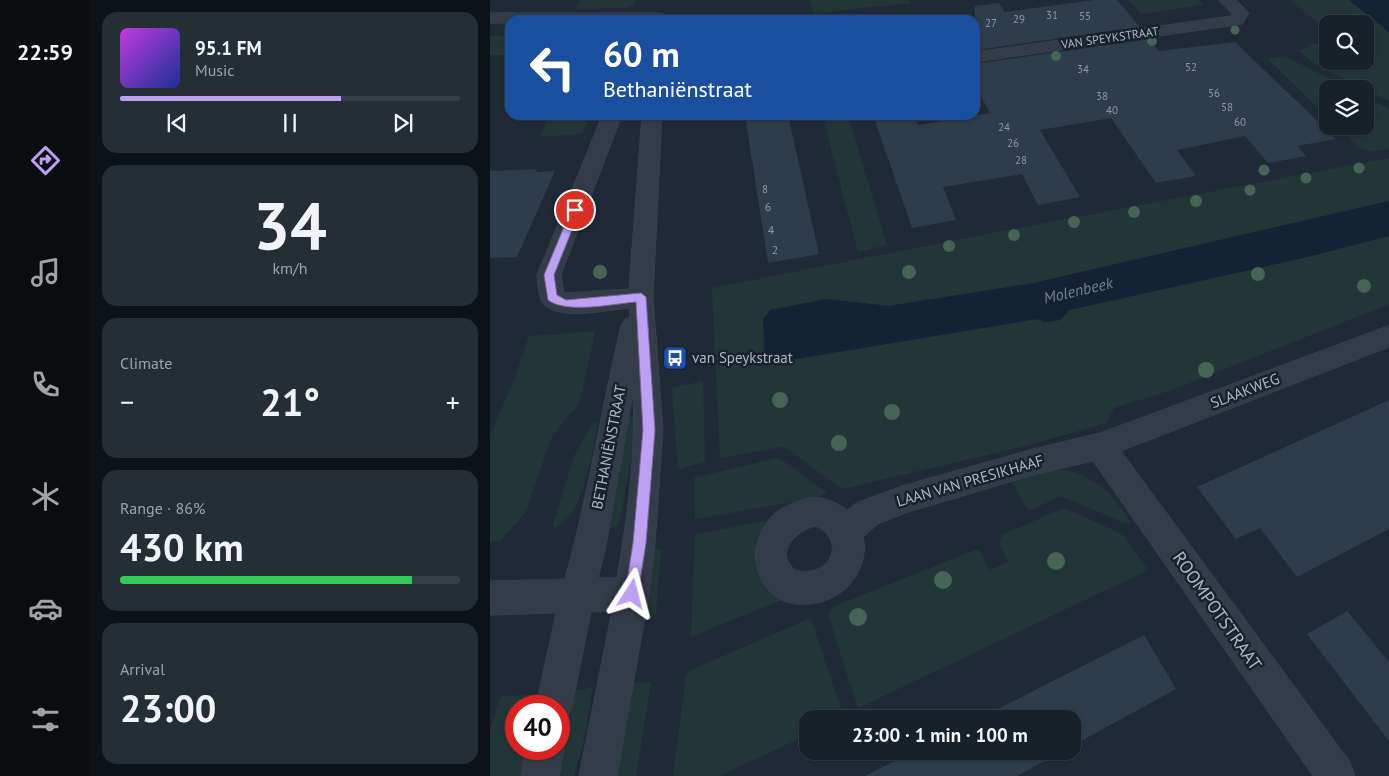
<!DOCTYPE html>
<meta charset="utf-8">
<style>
:root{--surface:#182029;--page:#252d35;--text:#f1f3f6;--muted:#9fa3a8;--line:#363e46;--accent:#bca0f2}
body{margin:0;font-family:"PT Sans",sans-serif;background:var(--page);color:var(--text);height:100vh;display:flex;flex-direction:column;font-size:19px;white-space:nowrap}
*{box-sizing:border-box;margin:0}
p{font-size:16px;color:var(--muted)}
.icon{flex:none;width:28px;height:28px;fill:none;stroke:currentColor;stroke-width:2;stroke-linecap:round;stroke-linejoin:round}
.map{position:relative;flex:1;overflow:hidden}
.panel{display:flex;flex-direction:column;gap:12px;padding:12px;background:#0d1217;width:400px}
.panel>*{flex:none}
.hud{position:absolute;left:15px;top:15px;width:475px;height:105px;border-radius:15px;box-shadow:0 1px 4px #0004,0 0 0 1px var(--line);background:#1a4fa0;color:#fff;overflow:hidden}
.fabs{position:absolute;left:829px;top:15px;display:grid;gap:10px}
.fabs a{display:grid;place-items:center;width:55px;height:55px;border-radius:10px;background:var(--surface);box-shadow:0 1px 4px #0004,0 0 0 1px var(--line);font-size:25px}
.speed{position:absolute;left:15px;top:695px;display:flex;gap:10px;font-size:25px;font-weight:700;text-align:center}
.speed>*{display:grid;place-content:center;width:65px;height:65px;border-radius:50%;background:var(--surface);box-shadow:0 1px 4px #0004,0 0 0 1px var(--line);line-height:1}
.speed .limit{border:8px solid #d22;background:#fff;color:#111}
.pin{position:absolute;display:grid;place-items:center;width:42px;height:42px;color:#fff;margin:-21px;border:2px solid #fff;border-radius:50%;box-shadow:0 1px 5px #0007}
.me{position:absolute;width:55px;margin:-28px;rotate:9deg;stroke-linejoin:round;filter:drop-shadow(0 0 4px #0008)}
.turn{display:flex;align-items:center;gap:18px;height:105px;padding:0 15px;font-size:22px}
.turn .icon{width:65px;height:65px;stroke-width:2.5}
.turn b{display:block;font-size:35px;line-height:42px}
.big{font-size:38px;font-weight:700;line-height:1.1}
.panel .widget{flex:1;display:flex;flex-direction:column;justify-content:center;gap:8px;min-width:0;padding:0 18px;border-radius:15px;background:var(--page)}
.panel .dial{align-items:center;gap:0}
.dial b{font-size:65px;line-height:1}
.song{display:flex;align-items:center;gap:15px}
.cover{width:60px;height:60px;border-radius:8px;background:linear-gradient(135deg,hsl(290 70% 55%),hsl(230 70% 35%))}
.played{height:5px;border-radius:2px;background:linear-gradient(90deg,var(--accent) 65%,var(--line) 65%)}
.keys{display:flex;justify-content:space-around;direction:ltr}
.heat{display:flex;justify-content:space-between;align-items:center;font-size:28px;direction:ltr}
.charge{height:8px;border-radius:4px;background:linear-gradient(90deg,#34c759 86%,var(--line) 0)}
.trip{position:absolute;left:309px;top:710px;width:282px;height:50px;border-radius:15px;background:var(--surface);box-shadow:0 1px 4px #0004,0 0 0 1px var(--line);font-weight:700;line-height:50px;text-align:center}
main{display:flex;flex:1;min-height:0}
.tabs{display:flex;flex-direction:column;width:90px;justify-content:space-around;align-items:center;background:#0a0d10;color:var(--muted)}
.tabs .icon{width:35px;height:35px}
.tabs .current{color:var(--accent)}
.tabs b{font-size:22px;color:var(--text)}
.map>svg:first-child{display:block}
</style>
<main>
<nav class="tabs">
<b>22:59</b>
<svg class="icon current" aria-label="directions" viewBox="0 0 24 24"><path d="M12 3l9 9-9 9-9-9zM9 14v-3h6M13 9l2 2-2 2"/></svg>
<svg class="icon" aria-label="music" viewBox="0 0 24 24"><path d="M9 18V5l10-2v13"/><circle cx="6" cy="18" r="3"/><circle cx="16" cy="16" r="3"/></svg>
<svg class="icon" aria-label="phone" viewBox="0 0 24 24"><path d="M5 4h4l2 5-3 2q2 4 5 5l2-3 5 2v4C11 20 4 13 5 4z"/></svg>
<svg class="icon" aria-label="climate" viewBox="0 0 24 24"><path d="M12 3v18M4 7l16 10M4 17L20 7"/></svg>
<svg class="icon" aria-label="car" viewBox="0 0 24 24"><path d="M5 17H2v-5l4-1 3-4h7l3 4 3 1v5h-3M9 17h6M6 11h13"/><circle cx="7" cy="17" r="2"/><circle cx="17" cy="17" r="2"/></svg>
<svg class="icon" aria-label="filters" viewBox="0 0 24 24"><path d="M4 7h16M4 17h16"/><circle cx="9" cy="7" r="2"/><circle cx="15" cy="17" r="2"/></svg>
</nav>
<section class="panel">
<div class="widget">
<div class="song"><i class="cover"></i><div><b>95.1 FM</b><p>Music</p></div></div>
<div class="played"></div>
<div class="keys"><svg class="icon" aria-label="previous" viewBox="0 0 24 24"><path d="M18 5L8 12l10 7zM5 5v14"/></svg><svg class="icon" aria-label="pause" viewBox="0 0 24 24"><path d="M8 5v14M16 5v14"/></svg><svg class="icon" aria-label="next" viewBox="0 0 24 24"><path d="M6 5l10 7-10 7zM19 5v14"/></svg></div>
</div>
<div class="widget dial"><b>34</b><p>km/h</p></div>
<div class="widget"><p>Climate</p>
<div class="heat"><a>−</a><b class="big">21°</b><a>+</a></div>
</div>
<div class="widget"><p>Range · 86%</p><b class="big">430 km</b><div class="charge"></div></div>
<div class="widget"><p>Arrival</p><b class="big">23:00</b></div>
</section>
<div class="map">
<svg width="899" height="776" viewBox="0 0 899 776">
<rect width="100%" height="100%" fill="#202a37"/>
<path fill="#223638" d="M90,0H145V4L135,8L86,9Z
M320,0H419L421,3L386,7L385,6L324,14Z
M639,0H708L714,5L651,14Z
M801,0H859L899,32V101L824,64L809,50L819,48L817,45L837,42L838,61H875V24H838L837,31Z
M20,35V55H0V36Z
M794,56L860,89H838L837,117L778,59Z
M875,97L899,109V149C868,155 868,146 847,126H875Z
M60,115H100L92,134L49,137Z
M332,115H358L397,245L368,252Z
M899,158V201L544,283L399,306L336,299L275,364L547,319L555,322L570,320L579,310L813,258L899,236V304L682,390L624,408L616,423L536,446L352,489L296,448L291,447L230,458L222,288L507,232Z
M105,331L90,402L62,436L35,513L10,541L0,542V436L25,378L39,336Z
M213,381L215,462L188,469L182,388Z
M143,416L148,420L130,520L128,525L119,529L138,418Z
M104,422L108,424C102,452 94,516 64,528L63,525L84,456Z
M286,458L292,460L337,493L321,499L205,519L204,478Z
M576,470C609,480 621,493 640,521L635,523L571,496L539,511L521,481L552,471Z
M574,508L632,534L657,568L656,571L368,708L338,615L342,607L485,550L490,551L499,570L518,562L509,543L512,535Z
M276,520L265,542L266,566L274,583L296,598L201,637L205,535Z
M161,549H171L166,613C162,617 159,619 154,618Z
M321,618L353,715L350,719H318L317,735L229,776H183L196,675L201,670Z
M161,682L146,776H118L140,683Z
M102,688L96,732L84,776H66L86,690Z
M52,694L50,706H26V749H41L33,776H0V729L11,696Z"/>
<path fill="#142234" d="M859,0H899V32Z
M899,201V236L813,258L579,310L570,320L555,322L547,319L275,364L273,319L280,310L336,299L399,306L544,283Z"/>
<path fill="#2f3c4b" d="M604,0H627L650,27L485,50V6L509,3L515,12Z
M659,39L669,51L745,42L846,139L807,146L816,156L778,163L755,136L687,150L706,176L666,183L621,118L550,130L590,197L548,205L532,174L453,187L466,220L422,228L383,115H424L428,125L500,113L485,85V64Z
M255,115H298L329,254L278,263Z
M47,169L46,172L65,171L27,257L0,258V171Z
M899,400V529L807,577L770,528L746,539L707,487Z
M857,611L899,662V741L817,634Z
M654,635L686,689L582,746V719H488Z
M424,751H573L527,776H375Z"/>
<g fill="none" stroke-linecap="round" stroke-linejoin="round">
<defs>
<path id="minor" d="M729,0H746L759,13L752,24L746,25L485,62V52L741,16L742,14Z
M0,13H168L174,14L176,18L175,20H20V23H0Z
M115,115H136L129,123L71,275L74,293L139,289L152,115H172L163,297L173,430L165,543L159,594L127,776H89L122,611L101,612L82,706L77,719L69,722V706H46L66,613L0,615V581L75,579C98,496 111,410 131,326L135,319L140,317L139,308C118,310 65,322 52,302C48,294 48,284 47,275L110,121ZM143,394C146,455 137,518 127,578H108L115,551Z
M899,326V347L631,451L860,762L865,776H823L603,461L547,474L415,513L388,524L373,537C378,556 368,579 353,591C332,607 295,612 277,588C254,559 267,517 301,504C325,494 335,496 358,510L366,503L415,485L547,448L610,433ZM326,526C351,537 346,567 321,571C316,572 311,571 305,570C284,552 306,530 326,526Z
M69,736L74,749L69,776H31L36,749H69Z"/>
</defs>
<use href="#minor" stroke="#3d4551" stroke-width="1"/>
<use href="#minor" fill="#333c48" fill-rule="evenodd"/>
</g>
<g fill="#466456">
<circle cx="745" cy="30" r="4.5"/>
<circle cx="662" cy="41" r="5"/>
<circle cx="566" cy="56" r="5"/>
<circle cx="869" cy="168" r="5.5"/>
<circle cx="774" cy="170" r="5.5"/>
<circle cx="816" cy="178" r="5.5"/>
<circle cx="760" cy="190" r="5.5"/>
<circle cx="706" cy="201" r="6"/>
<circle cx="644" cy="212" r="6"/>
<circle cx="584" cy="222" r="6"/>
<circle cx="524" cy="235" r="6"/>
<circle cx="459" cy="246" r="6"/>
<circle cx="110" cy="272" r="7"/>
<circle cx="419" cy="272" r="7"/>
<circle cx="768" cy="274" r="7"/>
<circle cx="874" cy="286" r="7"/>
<circle cx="716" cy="370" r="8"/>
<circle cx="290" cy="400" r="8"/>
<circle cx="402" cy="412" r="8"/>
<circle cx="349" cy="443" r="8"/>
<circle cx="566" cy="561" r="9"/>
<circle cx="453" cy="580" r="9"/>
<circle cx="368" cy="617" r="9"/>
</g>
<path fill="#bca0f2" stroke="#7a689d" d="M85,206L90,210L64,275L67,295L76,300L151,293L156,297L165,430L156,543L148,594L146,599L142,601L137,599L135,594L143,543L153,430L146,302C123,304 76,314 58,300L54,275L81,210Z"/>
<defs>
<symbol id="bus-square" viewBox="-11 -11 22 22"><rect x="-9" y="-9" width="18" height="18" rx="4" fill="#1a4fb4" stroke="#19212c"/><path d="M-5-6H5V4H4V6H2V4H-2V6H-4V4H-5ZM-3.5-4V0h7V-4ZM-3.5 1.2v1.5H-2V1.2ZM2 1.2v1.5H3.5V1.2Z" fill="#fff"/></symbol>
</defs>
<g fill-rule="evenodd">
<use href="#bus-square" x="171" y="344" width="28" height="28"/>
</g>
<g text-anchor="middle" stroke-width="5" stroke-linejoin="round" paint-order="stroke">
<g font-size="11" fill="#8d97a4">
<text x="562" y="19">31</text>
<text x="595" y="20">55</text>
<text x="529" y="23">29</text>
<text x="501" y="27">27</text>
<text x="701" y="71">52</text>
<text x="593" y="73">34</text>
<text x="724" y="97">56</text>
<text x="612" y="100">38</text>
<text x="737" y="111">58</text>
<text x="622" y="114">40</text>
<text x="750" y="126">60</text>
<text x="514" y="131">24</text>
<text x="523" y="147">26</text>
<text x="531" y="164">28</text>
<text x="275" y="193">8</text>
</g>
<g font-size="12" fill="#aeb7c4" stroke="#19212c">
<text transform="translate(620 38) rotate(-8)" y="4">VAN SPEYKSTRAAT</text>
</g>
<g font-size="12" fill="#8d97a4">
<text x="278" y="211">6</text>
<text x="281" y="234">4</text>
<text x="285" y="254">2</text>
</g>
<g font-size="15" fill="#aeb7c4" stroke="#19212c" text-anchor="start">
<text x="202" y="363">van Speykstraat</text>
</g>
<g font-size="15" fill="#aeb7c4" stroke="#19212c">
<text transform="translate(755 391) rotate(-21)" y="5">SLAAKWEG</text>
<text transform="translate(119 447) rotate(-79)" y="5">BETHANIËNSTRAAT</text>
<text transform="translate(480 481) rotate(-16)" y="5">LAAN VAN PRESIKHAAF</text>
</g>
<g font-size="16" font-style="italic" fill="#6682a4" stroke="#19212c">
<text transform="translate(588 290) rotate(-13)" y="6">Molenbeek</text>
</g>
<g font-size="18" fill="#aeb7c4" stroke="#19212c">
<text transform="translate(727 611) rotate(55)" y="6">ROOMPOTSTRAAT</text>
</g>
</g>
</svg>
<div class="fabs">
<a><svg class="icon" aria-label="search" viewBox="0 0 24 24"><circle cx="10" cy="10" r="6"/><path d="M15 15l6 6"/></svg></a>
<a><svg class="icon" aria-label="layers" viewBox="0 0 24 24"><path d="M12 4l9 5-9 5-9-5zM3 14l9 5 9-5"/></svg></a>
</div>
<div class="speed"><div class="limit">40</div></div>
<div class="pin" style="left:85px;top:210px;background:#d93025"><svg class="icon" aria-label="arrive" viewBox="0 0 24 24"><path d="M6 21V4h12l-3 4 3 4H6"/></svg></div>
<svg class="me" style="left:142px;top:594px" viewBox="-20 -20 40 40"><path d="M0-17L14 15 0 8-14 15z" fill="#bca0f2" stroke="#fff" stroke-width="4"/></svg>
<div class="trip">23:00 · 1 min · 100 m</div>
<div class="hud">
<div class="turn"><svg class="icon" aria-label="left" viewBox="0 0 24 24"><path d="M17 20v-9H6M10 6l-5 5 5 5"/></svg><div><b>60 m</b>Bethaniënstraat</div></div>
</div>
</div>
</main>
